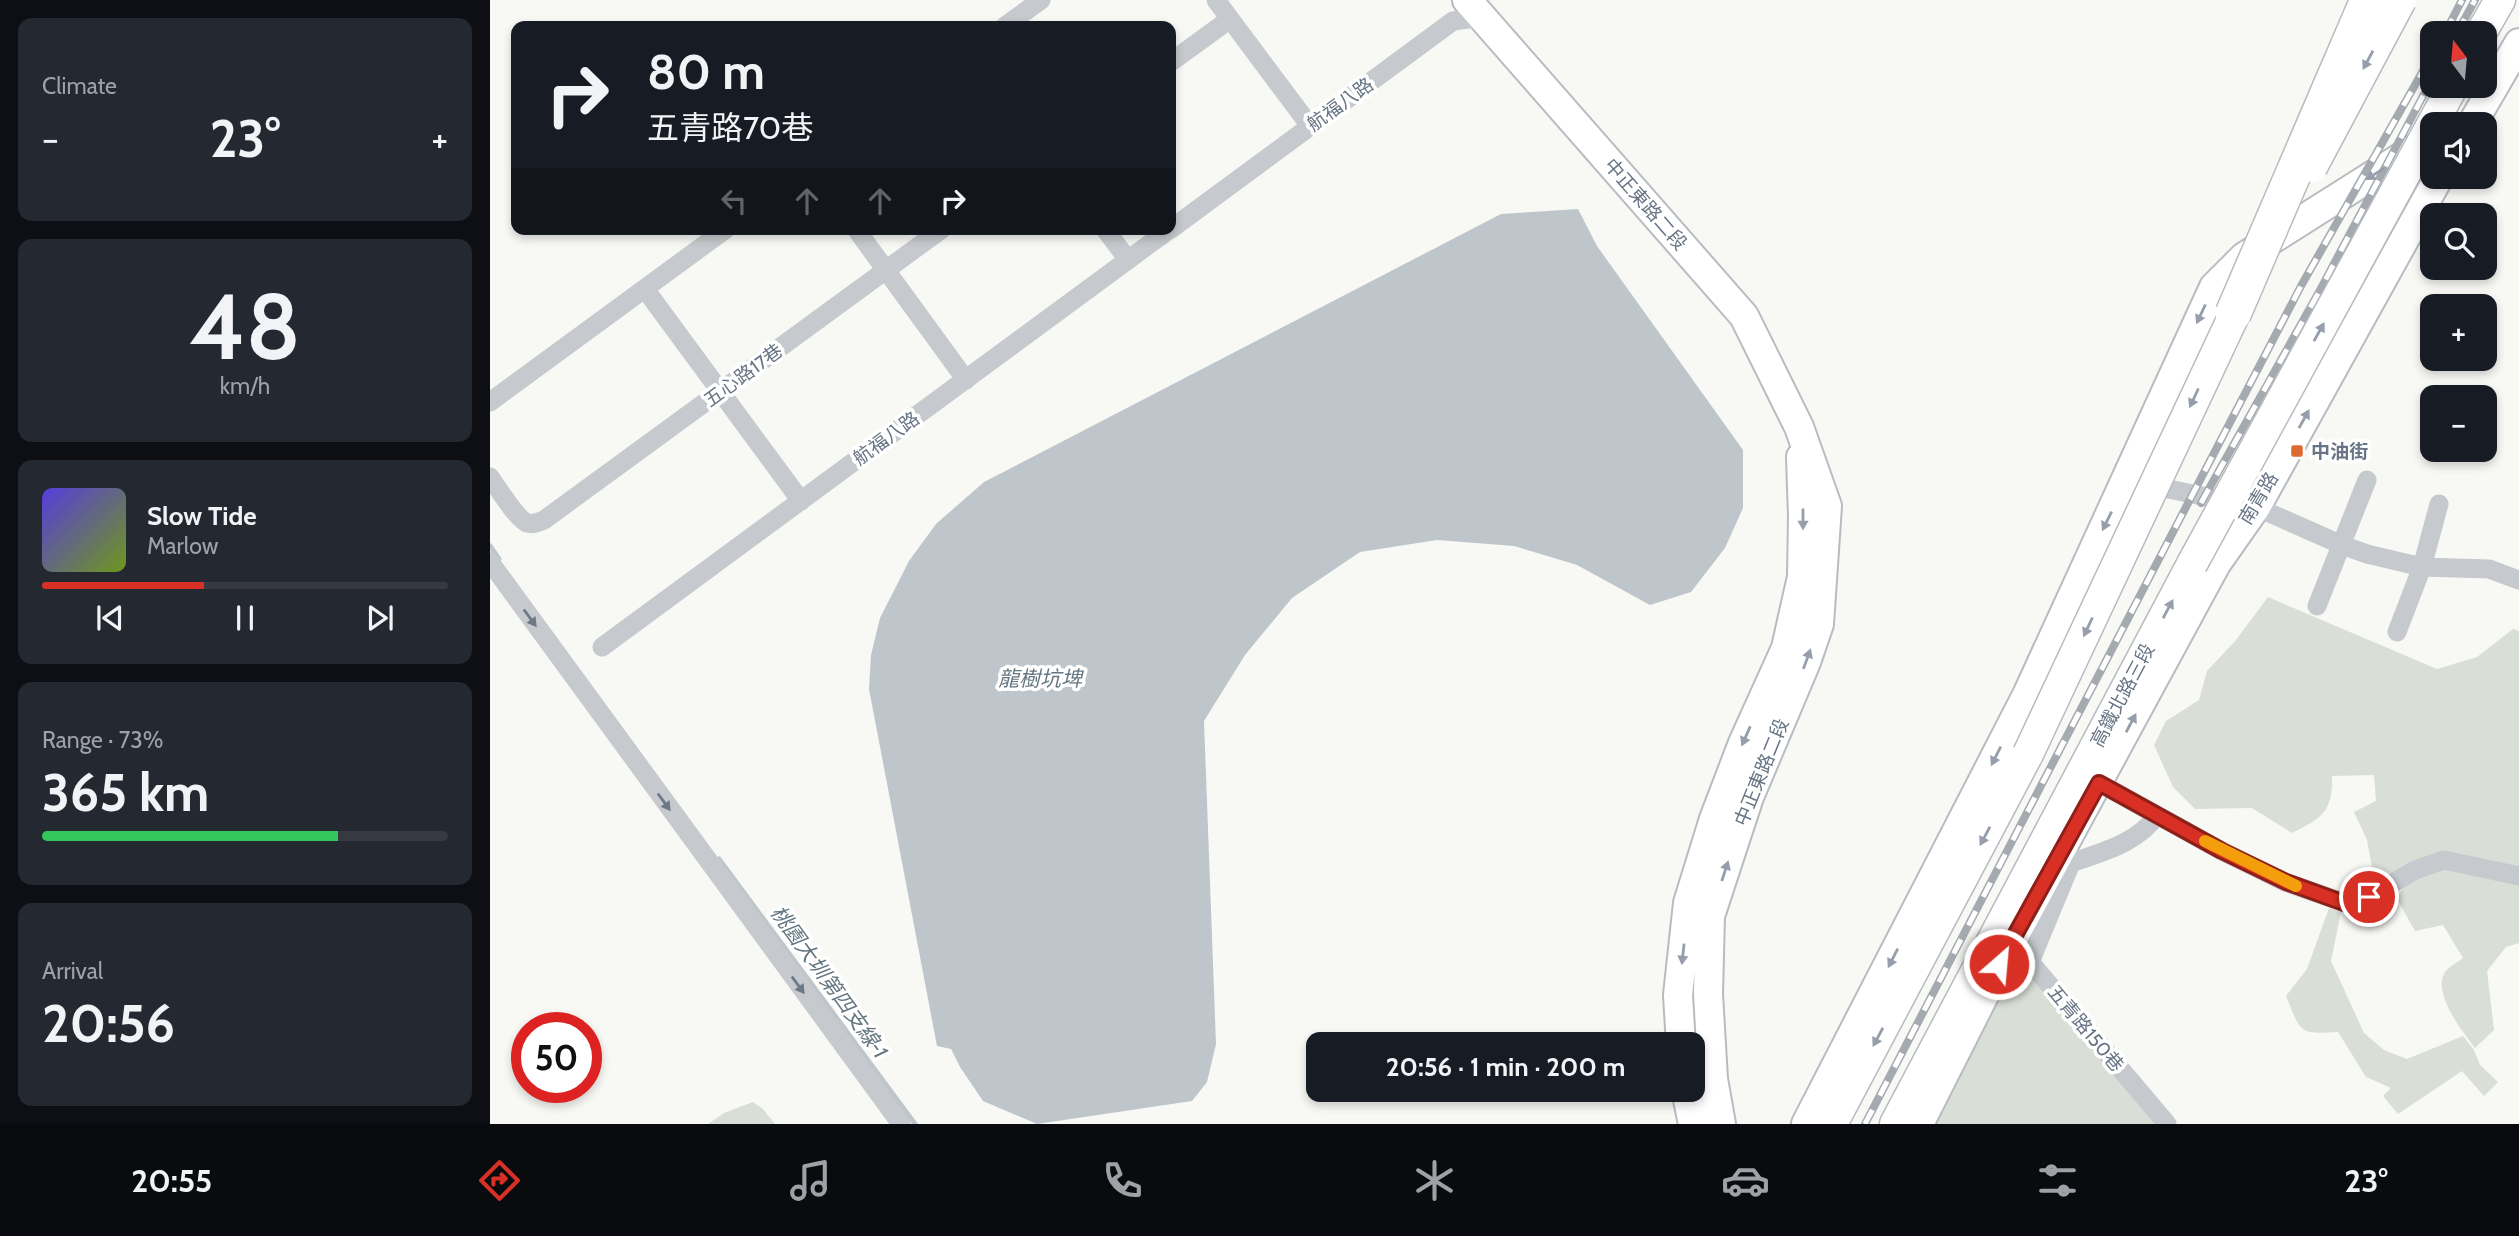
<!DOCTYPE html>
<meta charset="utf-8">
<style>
:root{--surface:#171b24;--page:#242831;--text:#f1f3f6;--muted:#9ea1a6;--line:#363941;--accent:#d93025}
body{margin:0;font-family:Cabin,"Noto Sans TC",sans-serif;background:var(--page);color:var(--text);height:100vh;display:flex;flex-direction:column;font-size:26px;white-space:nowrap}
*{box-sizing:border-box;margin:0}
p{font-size:23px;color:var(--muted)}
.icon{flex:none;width:38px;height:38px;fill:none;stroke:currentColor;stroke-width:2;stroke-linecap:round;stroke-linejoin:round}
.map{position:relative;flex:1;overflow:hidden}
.panel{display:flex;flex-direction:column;gap:18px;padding:18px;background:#0d0f14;width:490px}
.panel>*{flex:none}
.banner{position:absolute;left:21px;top:21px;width:665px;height:214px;border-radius:14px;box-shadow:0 4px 10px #0003;background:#171b24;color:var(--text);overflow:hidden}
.needle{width:46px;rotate:344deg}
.fabs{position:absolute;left:1930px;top:21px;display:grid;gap:14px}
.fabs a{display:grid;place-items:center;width:77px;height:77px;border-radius:14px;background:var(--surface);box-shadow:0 4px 10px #0003;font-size:35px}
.speed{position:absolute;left:21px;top:1012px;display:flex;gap:14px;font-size:35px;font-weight:700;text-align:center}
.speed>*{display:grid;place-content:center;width:91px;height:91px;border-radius:50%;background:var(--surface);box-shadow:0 4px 10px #0003;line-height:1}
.speed .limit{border:10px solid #d22;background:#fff;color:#111}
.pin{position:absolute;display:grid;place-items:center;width:60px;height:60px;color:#fff;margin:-30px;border:4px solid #fff;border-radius:50%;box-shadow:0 2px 7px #0007}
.me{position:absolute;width:77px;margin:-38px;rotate:27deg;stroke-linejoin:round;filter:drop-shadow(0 0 5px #0008)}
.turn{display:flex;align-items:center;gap:24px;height:147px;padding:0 21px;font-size:32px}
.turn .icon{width:91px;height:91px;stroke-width:2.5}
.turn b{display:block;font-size:49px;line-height:60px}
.lanes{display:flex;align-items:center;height:66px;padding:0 21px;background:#0003;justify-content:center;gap:35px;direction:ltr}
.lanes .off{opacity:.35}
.big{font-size:52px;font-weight:700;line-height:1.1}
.panel .tile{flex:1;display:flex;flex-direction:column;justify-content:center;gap:10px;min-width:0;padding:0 24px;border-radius:14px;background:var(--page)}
.panel .dial{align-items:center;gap:0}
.dial b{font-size:91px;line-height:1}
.song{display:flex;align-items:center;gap:21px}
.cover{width:84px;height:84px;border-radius:10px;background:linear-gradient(135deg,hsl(250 70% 55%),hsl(80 70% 35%))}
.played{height:7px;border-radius:4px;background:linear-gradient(90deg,var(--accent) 40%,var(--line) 40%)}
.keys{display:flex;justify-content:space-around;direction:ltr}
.heat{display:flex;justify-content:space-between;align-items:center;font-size:38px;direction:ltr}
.charge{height:10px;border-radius:5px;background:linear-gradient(90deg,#34c759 73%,var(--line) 0)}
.trip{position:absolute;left:816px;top:1032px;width:399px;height:70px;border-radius:14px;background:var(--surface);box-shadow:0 4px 10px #0003;font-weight:700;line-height:70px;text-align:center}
.menu{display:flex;height:112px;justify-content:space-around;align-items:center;background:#090b0e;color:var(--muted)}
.menu .icon{width:49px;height:49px}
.menu .active{color:var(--accent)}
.menu b{font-size:32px;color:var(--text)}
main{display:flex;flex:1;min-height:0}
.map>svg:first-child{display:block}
</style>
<main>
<section class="panel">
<div class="tile"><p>Climate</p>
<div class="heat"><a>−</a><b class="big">23°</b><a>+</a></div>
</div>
<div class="tile dial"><b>48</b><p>km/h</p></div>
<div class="tile">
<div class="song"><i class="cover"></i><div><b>Slow Tide</b><p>Marlow</p></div></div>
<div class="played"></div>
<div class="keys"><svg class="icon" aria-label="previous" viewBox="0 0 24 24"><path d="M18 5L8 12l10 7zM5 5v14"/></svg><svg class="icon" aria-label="pause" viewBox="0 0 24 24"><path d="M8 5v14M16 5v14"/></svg><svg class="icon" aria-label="next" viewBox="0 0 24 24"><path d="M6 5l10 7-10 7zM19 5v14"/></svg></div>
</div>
<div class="tile"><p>Range · 73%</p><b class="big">365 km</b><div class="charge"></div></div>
<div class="tile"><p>Arrival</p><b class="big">20:56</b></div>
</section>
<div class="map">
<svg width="2029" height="1124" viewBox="0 0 2029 1124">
<rect width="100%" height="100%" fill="#f8f8f5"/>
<path fill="#d9dfd6" d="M1778,597L1947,669L1987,657L2023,629L2029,631V943L2016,947L1997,971L2004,1030L1985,1048C1972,1031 1942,993 1955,972C1959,966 1969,962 1973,958L1953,925L1925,931L1907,899L1917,880L1882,867L1877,840L1864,812L1886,801L1884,775L1842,776C1843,812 1832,818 1802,833L1762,808L1705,809L1683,787L1664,745L1676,721L1709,700L1717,671L1746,640Z
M1839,908L1851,912L1841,961L1874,1033L1894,1050L1917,1059L1973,1036L1984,1050L1990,1065L2008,1082L1994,1096L1972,1071L1908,1114L1893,1096L1901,1088L1876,1077L1848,1032C1807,1035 1811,1031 1796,996L1817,969Z
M1539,974L1665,1124H1445L1516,979L1528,987Z
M263,1102L273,1109L285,1124H218L234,1113Z"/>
<path fill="#bec6cb" d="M1088,209L1107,246L1253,450V508L1235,548L1201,592L1160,605L1087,565L1024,546L947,540L870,552L802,598L755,655L714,721L726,1044L717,1082L702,1101L547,1124L493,1101L470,1067L461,1049L447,1046L379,689L381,655L390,618L419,561L446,524L494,482L1011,214Z"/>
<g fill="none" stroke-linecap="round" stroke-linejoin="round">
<path stroke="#bec6cb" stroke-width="5" d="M0,546L9,559
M229,859L425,1124"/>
<defs>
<path id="secondary" d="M977,0L1254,316L1309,427L1337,506L1329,624L1316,662L1259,797L1220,916L1218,994L1223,1079L1231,1124
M1982,124L2029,43
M1191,1045L1188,995L1198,903L1224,819L1253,743L1296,648L1312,577L1313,517L1311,457
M1196,1090L1203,1124
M1316,1124L1537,695L1724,287L1754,257L1937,141
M1429,1124L1521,942L1726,564L1766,507L1949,177"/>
<path id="primary" d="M1991,33L2010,0
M1342,1124L1538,754
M1405,1124L1702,564"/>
</defs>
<use href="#secondary" stroke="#b8bcc1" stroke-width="32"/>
<use href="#primary" stroke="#b7bbbf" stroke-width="33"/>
<path stroke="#c6c9cd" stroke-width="19" d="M726,0L820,126
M515,26L551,0
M681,62L740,19
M366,229L476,380
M615,229L638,260
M681,229L963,21L992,17
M155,289L311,501
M0,402L236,229
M0,477C8,488 26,518 37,523C43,525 49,522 54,520L452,229
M1654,484L1766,507L1852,545L1877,554L1932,567L1999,569L2029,580
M0,562L411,1124
M1827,606L1877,480
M1907,632L1932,567L1949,504
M112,647L680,229
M1609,783L1732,851L1795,882L1858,904L1879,897L1925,870L1954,860L2029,876
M1667,815C1648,843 1612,852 1581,863L1540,962L1677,1124"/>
<use href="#secondary" stroke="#fff" stroke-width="28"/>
<use href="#primary" stroke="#fff" stroke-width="30"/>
<defs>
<path id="rail" d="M1955,33L1972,0
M1967,33L1985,0
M1711,503L1829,292L1942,79
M1375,1124L1811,286L1942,55"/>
</defs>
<use href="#rail" stroke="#a5aab0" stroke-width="8"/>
<use href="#rail" stroke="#fff" stroke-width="5" stroke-dasharray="16" stroke-linecap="butt"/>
<defs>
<path id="primary-bridge" d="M1822,167L1911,0
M1702,564L1963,86
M1538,754L1754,294"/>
<path id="highway-bridge" d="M1743,314L1878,0"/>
</defs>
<use href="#primary-bridge" stroke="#b7bbbf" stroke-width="33" stroke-linecap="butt"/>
<use href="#highway-bridge" stroke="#b9bbbf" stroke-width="38" stroke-linecap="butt"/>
<use href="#primary-bridge" stroke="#fff" stroke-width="30"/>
<use href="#highway-bridge" stroke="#fff" stroke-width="35"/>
</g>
<defs><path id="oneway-solid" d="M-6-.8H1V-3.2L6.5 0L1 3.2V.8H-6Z" transform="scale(1.75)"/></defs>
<g fill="#959eaa">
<use href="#oneway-solid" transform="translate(1878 60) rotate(118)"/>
<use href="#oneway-solid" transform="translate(1885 174) rotate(148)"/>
<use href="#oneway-solid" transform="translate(1711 314) rotate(115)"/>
<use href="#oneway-solid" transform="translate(1829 332) rotate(-61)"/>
<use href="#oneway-solid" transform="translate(1704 398) rotate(115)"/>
<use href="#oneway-solid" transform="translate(1814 419) rotate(-61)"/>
<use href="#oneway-solid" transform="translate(1313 519) rotate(90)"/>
<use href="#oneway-solid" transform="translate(1617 521) rotate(116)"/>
<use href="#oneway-solid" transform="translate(1678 609) rotate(-62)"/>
<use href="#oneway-solid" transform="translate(1598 627) rotate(115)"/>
<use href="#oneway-solid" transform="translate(1317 659) rotate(-70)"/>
<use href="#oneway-solid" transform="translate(1641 723) rotate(-62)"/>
<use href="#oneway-solid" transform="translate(1256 736) rotate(114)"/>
<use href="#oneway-solid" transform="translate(1506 756) rotate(117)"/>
<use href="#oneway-solid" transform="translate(1495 836) rotate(118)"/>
<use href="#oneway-solid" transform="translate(1235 871) rotate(-72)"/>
<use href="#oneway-solid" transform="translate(1193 954) rotate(96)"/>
<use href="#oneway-solid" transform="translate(1403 958) rotate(117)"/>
<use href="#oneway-solid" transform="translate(1388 1037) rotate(118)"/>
</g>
<g fill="#6d7989">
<use href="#oneway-solid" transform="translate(40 618) rotate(54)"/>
<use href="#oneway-solid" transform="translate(174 802) rotate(54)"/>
<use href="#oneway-solid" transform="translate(308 985) rotate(54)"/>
</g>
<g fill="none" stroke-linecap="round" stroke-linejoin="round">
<defs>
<path id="route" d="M1509,964L1609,783L1732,851L1796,882L1857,904L1879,897"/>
</defs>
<use href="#route" stroke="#8d1f18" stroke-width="18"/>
<use href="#route" stroke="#d93025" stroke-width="12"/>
<path stroke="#f59e0b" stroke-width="12" d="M1715,841L1806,886"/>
</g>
<rect fill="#dc6a31" stroke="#fff" stroke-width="2.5" x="1800" y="444" width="14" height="14" rx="3.5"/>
<g text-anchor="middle" stroke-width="7" stroke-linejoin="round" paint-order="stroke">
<g font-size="19" fill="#687585" stroke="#fff">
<text transform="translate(850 104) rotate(-36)" y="7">航福八路</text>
<text transform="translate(1156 204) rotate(49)" y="7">中正東路二段</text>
<text transform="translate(253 375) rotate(-36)" y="7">五心路17巷</text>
<text transform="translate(396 438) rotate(-36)" y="7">航福八路</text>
<text transform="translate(1768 498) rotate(-59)" y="7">南青路</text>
<text transform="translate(1632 695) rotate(-62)" y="7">高鐵北路三段</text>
<text transform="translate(1271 772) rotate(-68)" y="7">中正東路二段</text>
<text transform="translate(1596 1028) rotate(50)" y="7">五青路150巷</text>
</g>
<g font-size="19" font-weight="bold" fill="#687585" stroke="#fff" text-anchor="start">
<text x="1821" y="458">中油街</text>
</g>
<g font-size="21" font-style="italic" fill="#647680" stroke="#fff">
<text x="550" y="686">龍樹坑埤</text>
<text transform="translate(339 982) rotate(54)" y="7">桃園大圳第四支線-1</text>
</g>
</g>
</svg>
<div class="fabs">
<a><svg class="needle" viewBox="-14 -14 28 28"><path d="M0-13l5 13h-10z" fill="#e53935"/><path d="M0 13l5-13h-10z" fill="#9ea1a6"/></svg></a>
<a><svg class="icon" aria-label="sound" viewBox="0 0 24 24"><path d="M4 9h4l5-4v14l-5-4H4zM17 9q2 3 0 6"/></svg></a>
<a><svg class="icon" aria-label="search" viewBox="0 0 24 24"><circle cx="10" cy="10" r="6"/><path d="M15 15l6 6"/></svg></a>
<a>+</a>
<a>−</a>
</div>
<div class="speed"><div class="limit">50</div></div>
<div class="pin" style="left:1879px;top:897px;background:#d93025"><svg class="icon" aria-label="arrive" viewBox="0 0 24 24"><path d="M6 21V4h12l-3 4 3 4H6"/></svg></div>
<svg class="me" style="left:1509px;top:964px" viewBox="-20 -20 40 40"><circle r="17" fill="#d93025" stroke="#fff" stroke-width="3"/><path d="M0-11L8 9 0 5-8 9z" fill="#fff"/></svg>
<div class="trip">20:56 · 1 min · 200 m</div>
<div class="banner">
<div class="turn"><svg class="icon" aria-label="right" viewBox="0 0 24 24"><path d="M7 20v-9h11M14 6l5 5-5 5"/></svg><div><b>80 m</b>五青路70巷</div></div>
<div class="lanes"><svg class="icon off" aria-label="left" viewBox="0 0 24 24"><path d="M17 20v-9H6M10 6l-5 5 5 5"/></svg><svg class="icon off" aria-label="ahead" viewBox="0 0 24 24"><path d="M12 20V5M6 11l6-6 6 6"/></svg><svg class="icon off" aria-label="ahead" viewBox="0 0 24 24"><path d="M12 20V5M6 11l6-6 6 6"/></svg><svg class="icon" aria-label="right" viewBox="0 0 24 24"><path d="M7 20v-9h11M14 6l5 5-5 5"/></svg></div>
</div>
</div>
</main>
<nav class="menu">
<b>20:55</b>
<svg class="icon active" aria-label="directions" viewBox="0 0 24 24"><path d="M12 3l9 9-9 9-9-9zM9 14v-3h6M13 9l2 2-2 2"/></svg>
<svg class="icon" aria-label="music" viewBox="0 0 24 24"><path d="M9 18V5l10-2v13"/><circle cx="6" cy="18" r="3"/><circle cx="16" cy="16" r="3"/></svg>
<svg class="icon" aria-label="phone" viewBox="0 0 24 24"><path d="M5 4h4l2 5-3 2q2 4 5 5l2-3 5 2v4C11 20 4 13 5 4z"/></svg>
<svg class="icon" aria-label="climate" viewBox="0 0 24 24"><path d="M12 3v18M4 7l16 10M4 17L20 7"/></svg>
<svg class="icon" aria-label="car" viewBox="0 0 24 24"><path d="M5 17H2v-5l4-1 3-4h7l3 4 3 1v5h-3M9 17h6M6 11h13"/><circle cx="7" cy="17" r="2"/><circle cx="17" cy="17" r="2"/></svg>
<svg class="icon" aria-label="filters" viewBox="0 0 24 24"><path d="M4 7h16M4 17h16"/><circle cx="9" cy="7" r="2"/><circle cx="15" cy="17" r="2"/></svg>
<b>23°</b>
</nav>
